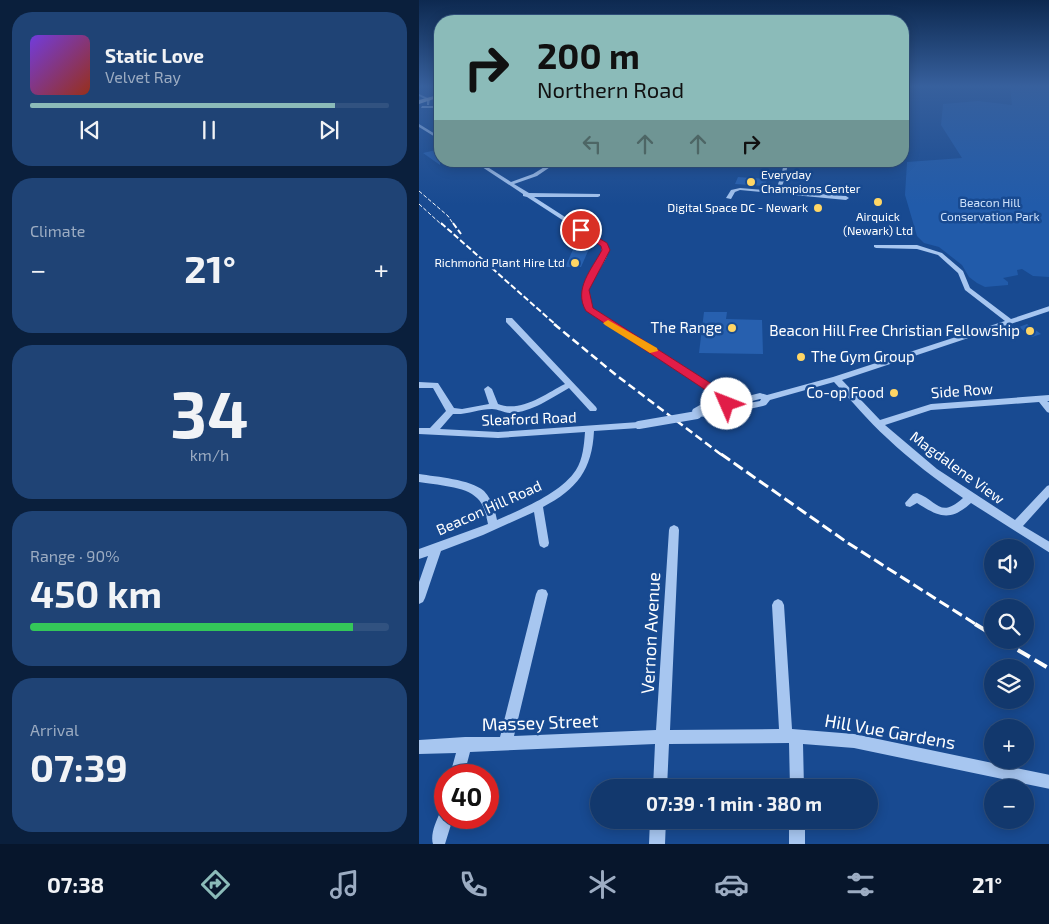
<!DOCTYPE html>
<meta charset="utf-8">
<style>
:root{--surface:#12386d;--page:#1f4375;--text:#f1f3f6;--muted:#9cacc2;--line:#315280;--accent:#8bbbb9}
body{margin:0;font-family:"Exo 2",sans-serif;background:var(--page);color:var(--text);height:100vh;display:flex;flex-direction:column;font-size:19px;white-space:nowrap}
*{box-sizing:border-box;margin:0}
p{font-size:16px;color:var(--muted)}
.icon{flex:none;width:28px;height:28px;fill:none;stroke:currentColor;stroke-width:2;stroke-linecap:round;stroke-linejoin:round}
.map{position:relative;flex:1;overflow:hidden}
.drawer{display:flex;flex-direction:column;gap:12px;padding:12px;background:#0a1f3c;width:419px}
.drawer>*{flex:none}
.guide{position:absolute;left:15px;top:15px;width:475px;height:152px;border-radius:20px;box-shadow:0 2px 12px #0003,0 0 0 1px var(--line);background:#8bbbb9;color:#111;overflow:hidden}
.controls{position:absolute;left:565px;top:539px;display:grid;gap:10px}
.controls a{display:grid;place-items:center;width:50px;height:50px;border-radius:50%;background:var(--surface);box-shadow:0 2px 12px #0003,0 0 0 1px var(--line);font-size:25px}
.speed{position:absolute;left:15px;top:764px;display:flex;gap:10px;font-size:25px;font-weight:700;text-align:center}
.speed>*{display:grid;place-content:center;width:65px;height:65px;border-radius:50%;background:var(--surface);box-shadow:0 2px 12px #0003,0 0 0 1px var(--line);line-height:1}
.speed .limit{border:8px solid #d22;background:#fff;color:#111}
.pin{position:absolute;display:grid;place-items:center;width:42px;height:42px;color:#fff;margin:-21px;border:2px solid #fff;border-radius:50%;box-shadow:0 1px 5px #0007}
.me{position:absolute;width:55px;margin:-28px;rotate:314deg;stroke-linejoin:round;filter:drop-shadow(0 0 4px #0008)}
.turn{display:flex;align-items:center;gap:18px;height:105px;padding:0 20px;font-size:22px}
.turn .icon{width:65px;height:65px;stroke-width:2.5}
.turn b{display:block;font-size:35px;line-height:42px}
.lanes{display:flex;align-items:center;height:48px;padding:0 20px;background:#0003;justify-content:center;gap:25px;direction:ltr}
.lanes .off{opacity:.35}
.big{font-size:38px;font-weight:700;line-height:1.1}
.drawer .card{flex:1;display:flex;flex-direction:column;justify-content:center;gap:8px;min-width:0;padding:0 18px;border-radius:20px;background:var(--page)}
.drawer .dial{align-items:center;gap:0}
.dial b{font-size:65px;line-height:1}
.song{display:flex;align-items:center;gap:15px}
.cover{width:60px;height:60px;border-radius:8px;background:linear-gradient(135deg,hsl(260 70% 55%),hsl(10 70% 35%))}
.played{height:5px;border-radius:2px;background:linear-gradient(90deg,var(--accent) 85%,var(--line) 85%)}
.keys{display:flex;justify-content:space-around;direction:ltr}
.heat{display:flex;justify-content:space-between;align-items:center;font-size:28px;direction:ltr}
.charge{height:8px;border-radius:4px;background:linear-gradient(90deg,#34c759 90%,var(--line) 0)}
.trip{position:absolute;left:171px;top:779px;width:288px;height:50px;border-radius:25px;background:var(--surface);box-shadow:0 2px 12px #0003,0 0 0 1px var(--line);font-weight:700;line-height:50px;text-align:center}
.tabs{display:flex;height:80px;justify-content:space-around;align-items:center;background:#07162c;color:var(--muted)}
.tabs .icon{width:35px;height:35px}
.tabs .current{color:var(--accent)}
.tabs b{font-size:22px;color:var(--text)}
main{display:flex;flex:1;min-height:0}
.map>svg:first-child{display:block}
</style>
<main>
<section class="drawer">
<div class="card">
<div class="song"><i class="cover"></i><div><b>Static Love</b><p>Velvet Ray</p></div></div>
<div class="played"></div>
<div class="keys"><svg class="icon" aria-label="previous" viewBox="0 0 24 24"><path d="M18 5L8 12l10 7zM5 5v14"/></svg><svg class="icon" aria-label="pause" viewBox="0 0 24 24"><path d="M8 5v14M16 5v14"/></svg><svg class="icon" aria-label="next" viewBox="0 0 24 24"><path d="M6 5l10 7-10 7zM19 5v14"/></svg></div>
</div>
<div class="card"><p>Climate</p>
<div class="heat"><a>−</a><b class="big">21°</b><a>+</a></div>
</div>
<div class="card dial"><b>34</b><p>km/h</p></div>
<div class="card"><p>Range · 90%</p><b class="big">450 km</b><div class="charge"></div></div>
<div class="card"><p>Arrival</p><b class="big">07:39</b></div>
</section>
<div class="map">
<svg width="631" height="844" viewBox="0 0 631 844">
<rect width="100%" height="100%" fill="#184a91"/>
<path fill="#215baa" d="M591,87H630V277L614,276L603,269L598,270L599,275L584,278L589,282V285L566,287L558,283L550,277L543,265L520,247L505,243L498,236L486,195L488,162L543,158L522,125L524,104L559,101L593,105Z"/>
<path fill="#2760af" d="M21,149V165L4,153Z
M319,177L348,179L346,186L316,184Z
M158,241L173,242L162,267H146Z
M285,312H308L307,319L343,320L344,354L280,353Z
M608,324L622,334L613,337L600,327Z"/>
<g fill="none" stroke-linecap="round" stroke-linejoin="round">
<path fill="#a7c6f0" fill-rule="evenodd" d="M0,94L11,99L10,105H8V100L0,96Z
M3,106H21V108H2Z
M0,124L21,137V140L0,127Z
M54,161H59L92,182L114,174L135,161H140L118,176L95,184L110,193L181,194V196L179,197H115L188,244L189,250L188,256C180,275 162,285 173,308L295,386L309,401L341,393L348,395L414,377L586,321L546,290L539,273L519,255L498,249L457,248L455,247V245H498L523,253L544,271L551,288L592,319L631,306V311L423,380L461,420L512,404L631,395V401H628L631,403V413L628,412L620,402L512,410L466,425L518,469L596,520L628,486L631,485V496L604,526L631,542V553L552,503C531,522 520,517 498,503L491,507L487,506L486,503L494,494L498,493C519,501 521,519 544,498C518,480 492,461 468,438C449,421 433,401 415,382L351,400L347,405L344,406L298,416L275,417L273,411L274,409L288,401L290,396L288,389L167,309C152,278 188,271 182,245L108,197L104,196V194ZM297,399L301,404L302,407L306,408L283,411L295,405ZM341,399H342L341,401L313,406Z
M145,161L188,164L259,165L261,166L259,167L188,166Z
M366,161H370L362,191L427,196L430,198L427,200L321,190L316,192L312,199L307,198L312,190L321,188L357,191Z
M87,318H93L177,407L178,409L177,411H171L150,388C132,398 113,412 92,413C85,413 79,409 73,409C60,409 48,415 34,414L21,429L79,432L220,422L224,425L220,428L175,431C173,470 158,489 124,507L130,543L129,546L125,548L121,546L120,543L115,512L64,535L22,551L6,598L4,602L0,604V582L9,556L0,559V549L69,524C67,515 65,504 58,498C47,486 16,485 0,482V474C18,477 51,479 65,491C72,498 76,510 78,520C103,509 142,493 157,470C164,459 165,445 166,432L79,438L0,434V428H11L27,411L14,388H0V382L19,383L35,408L43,409L70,404L65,389L69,386L73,389L79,404C102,413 126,394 146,384L87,322Z
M255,525L259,527L260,530L251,730L360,729L353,605L355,601L359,599L363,601L365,605L373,729L435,734L631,775V789L435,748L384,744L385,788H371L370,743L250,744L248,788H234L236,744L51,752L45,775H31L37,753L0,754V740L46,737H81L117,594L119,590L123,589L127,590L129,594L95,736L237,730L250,530L251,527Z
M26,810V818H34L26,844H14C11,835 17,821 21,813Z
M231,820H247L246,844H230Z
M370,820H386V844H370Z"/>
<path fill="#eff5ff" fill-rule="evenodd" d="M19,95H21V97L0,104V100Z"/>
<path stroke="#fff" stroke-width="1" stroke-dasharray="4 2" stroke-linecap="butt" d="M0,191L29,216L35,225
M0,204L23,225"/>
<path stroke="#fff" stroke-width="2" stroke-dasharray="6 2.5" stroke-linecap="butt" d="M22,223L137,325
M34,223L42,234"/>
<path stroke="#fff" stroke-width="2.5" stroke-dasharray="8 4" stroke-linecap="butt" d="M135,324L197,375L304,456"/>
<path stroke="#fff" stroke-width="3" stroke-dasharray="11 4.5" stroke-linecap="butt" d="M302,454L429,543L558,625"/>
<path stroke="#fff" stroke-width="4" stroke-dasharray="14 5.5" stroke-linecap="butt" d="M556,624L574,635
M582,640L631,669"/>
<path stroke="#a7c6f0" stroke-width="8" d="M220,425L278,415"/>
</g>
<linearGradient id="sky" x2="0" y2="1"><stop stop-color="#0d2950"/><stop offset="0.42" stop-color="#37609d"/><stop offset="1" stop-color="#37609d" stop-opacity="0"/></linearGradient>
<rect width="631" height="205" fill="url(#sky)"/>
<path fill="#e11d48" stroke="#92132f" d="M162,228L188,243L191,250L170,290L174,308L296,386L312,402V407H304L288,391L167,311C154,289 173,269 183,250L182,246L160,231L159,230Z"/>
<path fill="#f59e0b" d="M189,320L238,348L239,351L231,353L186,325L184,323Z"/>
<g fill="#ffd665" stroke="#184a91" stroke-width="2">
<circle cx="332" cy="182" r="5"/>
<circle cx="459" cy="202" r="5"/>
<circle cx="399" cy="208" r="5"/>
<circle cx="156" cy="263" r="5"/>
<circle cx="313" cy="328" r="5"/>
<circle cx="611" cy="331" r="5"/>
<circle cx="382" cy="357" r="5"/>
<circle cx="475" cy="393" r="5"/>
</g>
<g text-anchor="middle" stroke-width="5" stroke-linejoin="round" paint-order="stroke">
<g font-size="12" fill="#fff" stroke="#184a91" text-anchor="end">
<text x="342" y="179" text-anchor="start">Everyday<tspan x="342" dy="14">Champions Center</tspan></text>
<text x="389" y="212">Digital Space DC - Newark</text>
<text x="459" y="221" text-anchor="middle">Airquick<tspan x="459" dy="14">(Newark) Ltd</tspan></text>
<text x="146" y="267">Richmond Plant Hire Ltd</text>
</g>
<g font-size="12" fill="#cde1fb" stroke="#184a91">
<text x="571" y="207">Beacon Hill<tspan x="571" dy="14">Conservation Park</tspan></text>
</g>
<g font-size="15" fill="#fff" stroke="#184a91" text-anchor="end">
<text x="303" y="333">The Range</text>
<text x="601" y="336">Beacon Hill Free Christian Fellowship</text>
<text x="392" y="362" text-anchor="start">The Gym Group</text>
<text x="465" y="398">Co-op Food</text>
</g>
<g font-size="15" fill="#fff" stroke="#184a91">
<text transform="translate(543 391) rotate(-4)" y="5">Side Row</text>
<text transform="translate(110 419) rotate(-2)" y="5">Sleaford Road</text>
<text transform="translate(538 468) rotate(36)" y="5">Magdalene View</text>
<text transform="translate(70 508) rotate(-24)" y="5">Beacon Hill Road</text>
</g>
<g font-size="18" fill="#fff" stroke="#184a91">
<text transform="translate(232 633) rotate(-87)" y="6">Vernon Avenue</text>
<text transform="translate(121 723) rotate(-2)" y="6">Massey Street</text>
<text transform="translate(471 732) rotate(10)" y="6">Hill Vue Gardens</text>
</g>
</g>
</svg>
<div class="controls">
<a><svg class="icon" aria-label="sound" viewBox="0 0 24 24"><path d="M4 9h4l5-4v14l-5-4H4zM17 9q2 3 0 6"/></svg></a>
<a><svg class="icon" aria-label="search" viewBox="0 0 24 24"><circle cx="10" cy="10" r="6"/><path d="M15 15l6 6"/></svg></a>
<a><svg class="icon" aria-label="layers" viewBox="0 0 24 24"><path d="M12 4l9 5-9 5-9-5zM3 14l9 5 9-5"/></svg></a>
<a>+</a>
<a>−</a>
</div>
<div class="speed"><div class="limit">40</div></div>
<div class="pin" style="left:162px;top:230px;background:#d93025"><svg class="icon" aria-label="arrive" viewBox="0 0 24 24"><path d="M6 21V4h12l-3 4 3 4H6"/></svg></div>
<svg class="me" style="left:308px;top:404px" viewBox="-20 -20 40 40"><circle r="19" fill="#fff"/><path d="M0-13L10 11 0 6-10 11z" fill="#e11d48"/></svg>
<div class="trip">07:39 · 1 min · 380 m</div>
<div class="guide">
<div class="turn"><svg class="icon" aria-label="right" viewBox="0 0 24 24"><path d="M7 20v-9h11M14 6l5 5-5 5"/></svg><div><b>200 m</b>Northern Road</div></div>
<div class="lanes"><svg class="icon off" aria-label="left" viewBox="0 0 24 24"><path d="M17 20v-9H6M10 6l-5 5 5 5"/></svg><svg class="icon off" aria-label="ahead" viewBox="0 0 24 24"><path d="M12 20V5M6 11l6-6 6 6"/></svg><svg class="icon off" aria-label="ahead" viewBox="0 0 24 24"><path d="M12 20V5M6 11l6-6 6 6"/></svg><svg class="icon" aria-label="right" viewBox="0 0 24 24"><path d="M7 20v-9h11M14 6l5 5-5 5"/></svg></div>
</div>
</div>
</main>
<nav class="tabs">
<b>07:38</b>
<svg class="icon current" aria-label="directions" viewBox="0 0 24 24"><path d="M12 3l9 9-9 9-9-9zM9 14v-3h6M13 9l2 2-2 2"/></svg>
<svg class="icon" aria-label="music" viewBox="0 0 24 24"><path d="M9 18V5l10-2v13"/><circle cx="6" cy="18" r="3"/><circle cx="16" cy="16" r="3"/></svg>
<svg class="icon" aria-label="phone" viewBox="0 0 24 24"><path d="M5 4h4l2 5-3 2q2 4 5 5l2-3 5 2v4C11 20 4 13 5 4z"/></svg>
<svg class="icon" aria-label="climate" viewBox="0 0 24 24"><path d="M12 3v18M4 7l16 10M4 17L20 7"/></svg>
<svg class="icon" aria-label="car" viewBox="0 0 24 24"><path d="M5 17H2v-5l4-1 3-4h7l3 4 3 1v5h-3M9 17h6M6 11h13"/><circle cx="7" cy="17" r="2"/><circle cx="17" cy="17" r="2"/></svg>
<svg class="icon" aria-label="filters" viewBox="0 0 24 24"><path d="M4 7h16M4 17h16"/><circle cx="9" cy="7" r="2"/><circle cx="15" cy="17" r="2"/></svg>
<b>21°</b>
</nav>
